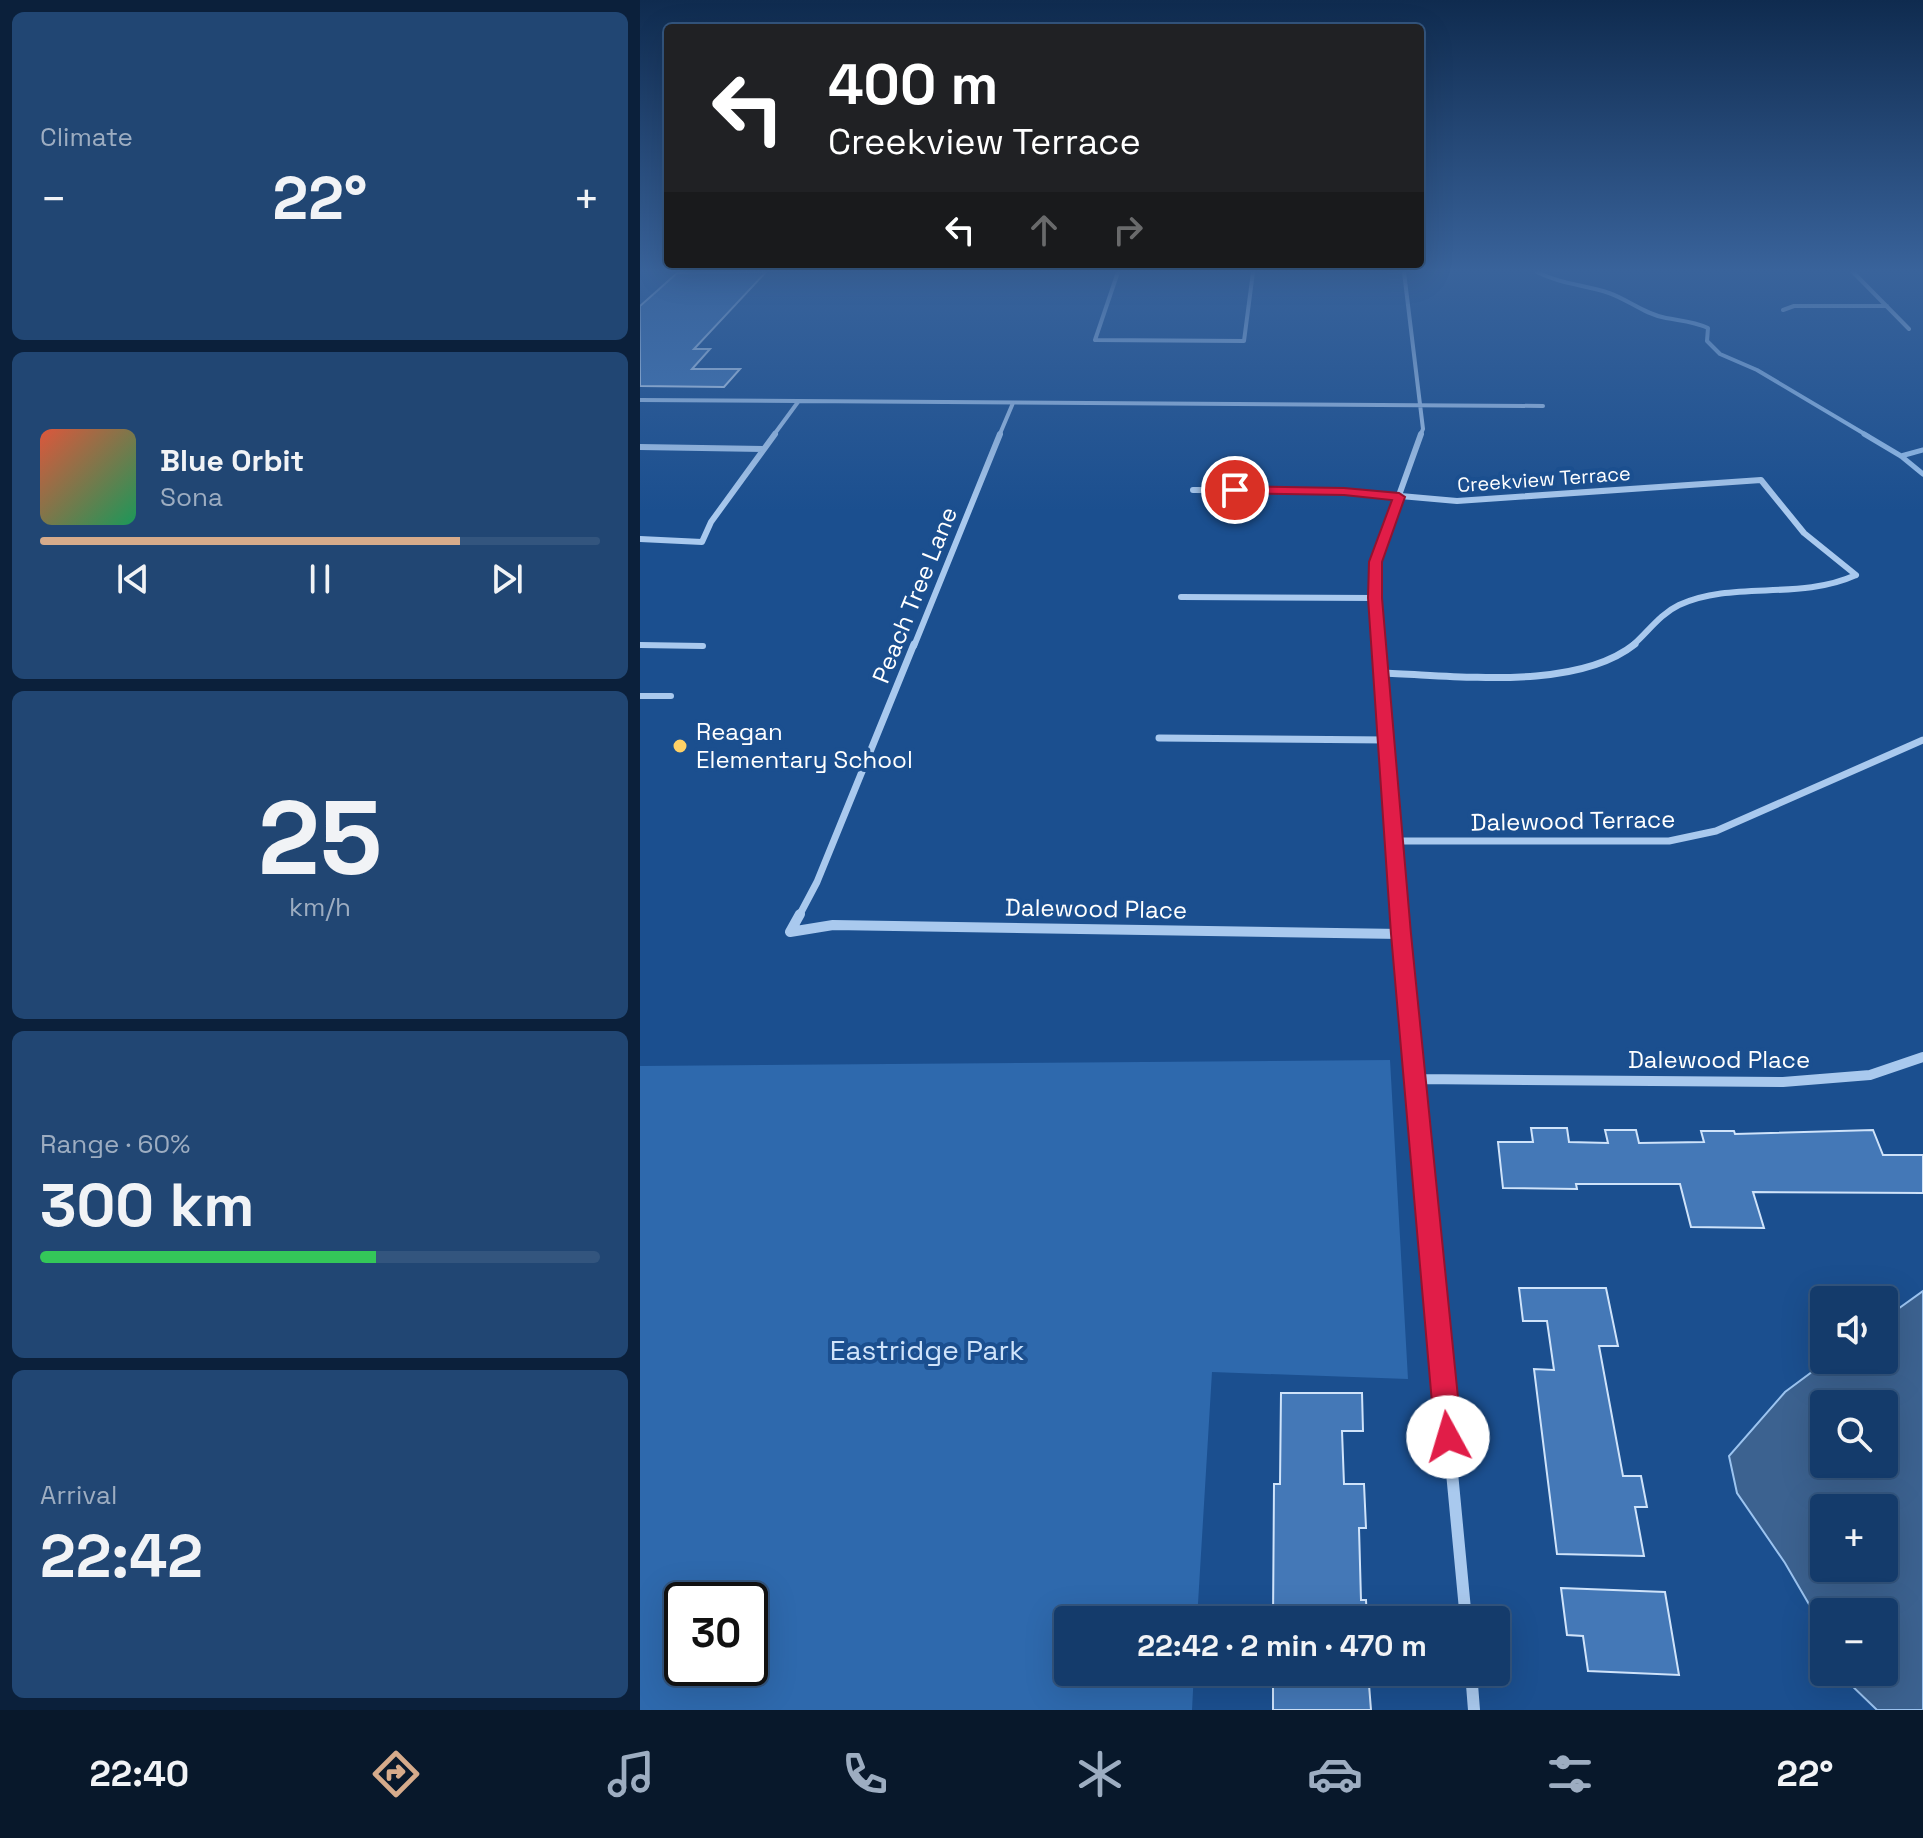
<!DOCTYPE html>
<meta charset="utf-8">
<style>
:root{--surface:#143b6b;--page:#214673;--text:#f1f3f6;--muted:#9dadc1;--line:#33557e;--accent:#d6ab8b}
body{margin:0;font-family:"Space Grotesk",sans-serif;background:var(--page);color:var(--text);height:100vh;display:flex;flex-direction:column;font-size:30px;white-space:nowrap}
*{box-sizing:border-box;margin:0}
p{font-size:26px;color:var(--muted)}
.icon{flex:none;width:44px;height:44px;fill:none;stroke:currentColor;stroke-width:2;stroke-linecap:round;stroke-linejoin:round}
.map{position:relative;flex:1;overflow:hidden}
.sheet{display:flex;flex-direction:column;gap:12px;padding:12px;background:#0b203b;width:640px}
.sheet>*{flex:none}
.hud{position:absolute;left:24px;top:24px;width:760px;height:244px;border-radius:8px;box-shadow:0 8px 32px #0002,0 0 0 2px var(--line);background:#202124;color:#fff;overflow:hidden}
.controls{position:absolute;left:1170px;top:1286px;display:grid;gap:16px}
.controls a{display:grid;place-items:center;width:88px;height:88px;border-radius:8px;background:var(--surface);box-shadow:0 8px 32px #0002,0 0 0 2px var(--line);font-size:40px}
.speed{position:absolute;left:24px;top:1582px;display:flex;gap:16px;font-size:40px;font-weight:700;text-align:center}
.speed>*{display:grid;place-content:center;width:104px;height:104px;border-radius:50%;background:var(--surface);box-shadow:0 8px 32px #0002,0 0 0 2px var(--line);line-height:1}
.speed .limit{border:4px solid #111;border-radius:12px;background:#fff;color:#111}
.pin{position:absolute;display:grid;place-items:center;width:68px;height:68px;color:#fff;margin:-34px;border:4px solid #fff;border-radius:50%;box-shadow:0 2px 8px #0007}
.me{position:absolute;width:88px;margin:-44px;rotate:354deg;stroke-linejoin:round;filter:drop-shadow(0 0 6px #0008)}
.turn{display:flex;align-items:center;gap:28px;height:168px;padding:0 32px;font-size:36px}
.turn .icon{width:104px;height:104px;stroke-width:2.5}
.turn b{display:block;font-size:56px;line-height:68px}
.lanes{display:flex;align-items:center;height:76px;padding:0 32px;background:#0003;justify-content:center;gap:40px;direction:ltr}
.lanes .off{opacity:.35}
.big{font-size:60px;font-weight:800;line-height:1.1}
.sheet .widget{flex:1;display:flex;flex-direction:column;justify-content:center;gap:12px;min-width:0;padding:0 28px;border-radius:12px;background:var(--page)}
.sheet .dial{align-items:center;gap:0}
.dial b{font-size:104px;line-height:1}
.song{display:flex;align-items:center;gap:24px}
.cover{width:96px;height:96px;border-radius:12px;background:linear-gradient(135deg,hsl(10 70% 55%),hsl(150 70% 35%))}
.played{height:8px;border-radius:4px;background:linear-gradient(90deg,var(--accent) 75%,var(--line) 75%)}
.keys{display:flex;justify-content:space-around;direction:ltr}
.heat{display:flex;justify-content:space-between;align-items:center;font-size:44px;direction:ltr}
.charge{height:12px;border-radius:6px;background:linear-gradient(90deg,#34c759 60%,var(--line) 0)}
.trip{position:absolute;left:414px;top:1606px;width:456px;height:80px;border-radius:8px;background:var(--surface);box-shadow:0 8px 32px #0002,0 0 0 2px var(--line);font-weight:800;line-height:80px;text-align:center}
.dock{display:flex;height:128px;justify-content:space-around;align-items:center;background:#08182b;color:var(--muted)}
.dock .icon{width:56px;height:56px}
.dock .selected{color:var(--accent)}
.dock b{font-size:36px;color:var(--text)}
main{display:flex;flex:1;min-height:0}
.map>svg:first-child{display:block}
</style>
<main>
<section class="sheet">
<div class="widget"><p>Climate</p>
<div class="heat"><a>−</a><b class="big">22°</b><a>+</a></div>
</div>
<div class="widget">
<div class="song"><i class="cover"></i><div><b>Blue Orbit</b><p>Sona</p></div></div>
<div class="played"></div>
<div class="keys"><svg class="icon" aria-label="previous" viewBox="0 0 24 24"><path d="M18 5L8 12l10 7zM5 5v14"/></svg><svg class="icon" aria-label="pause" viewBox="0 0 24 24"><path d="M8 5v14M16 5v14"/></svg><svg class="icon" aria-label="next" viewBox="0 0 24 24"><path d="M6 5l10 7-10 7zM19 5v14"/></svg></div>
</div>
<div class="widget dial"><b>25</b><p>km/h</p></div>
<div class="widget"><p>Range · 60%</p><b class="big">300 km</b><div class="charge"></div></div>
<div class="widget"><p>Arrival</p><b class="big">22:42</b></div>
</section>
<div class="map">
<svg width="1283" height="1710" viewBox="0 0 1283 1710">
<rect width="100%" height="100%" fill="#1b4f8f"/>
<path fill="#2e69ad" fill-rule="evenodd" d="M750,1060L768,1379L572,1372L557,1620H428V1672H554L552,1710H0V1066ZM42,1600H110V1668H42Z"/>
<path fill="#3c6290" stroke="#9cc4f0" stroke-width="2" fill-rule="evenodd" d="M1283,1291V1710H1237L1209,1683L1204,1672H1244V1612H1184V1630L1145,1563L1097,1493L1089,1456L1145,1392L1188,1360H1244V1319ZM1184,1404H1244V1464H1184ZM1184,1508H1244V1568H1184Z"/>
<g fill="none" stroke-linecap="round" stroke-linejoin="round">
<path stroke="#9cc4f0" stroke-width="4" d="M897,272C920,284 945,285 969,293C989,300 1004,314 1026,318C1042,321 1053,321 1068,328L1067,341L1080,354L1117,370L1228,436"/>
<path stroke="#9cc4f0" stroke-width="5" d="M1224,434L1261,456L1283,474
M1261,456L1283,450"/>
</g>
<path fill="#4478b7" stroke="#cfe3fa" stroke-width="2" d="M126,272L54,349H70L52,369H100L84,387L0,386V306L17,291L37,273Z
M891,1128H927L929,1142L968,1143L965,1130H996L999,1143L1064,1142L1061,1131H1094L1095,1134L1233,1130L1243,1155H1283V1193L1113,1192L1124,1228L1051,1227L1040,1184H936L937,1189L863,1188L858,1142H893Z
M879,1288H966L978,1346H959L983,1476H1001L1007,1507H995L1004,1556L917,1554L894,1369L914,1370L907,1321H883Z
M641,1393H722L723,1431H702L704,1484H724L726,1528H719L721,1600H726L727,1620H633L634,1484H640Z
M921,1588L1025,1592L1039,1675L948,1671L943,1636L927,1635Z
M633,1672H728L731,1710H633Z"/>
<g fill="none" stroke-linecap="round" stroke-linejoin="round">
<path stroke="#a9c9ee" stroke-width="4" d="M0,645L63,646"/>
<path stroke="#a9c9ee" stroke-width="6" d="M0,645L63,646
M0,696H31"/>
<path stroke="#a9c9ee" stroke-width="4" d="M478,272L455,340L604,341L613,272
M764,272L783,429L780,436
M1213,272L1269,329
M1143,310L1154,306H1247
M0,400L903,406
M133,436L158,402
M359,436L373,403"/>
<path stroke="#a9c9ee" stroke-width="6" d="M0,447L123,449
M553,490L704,491L817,501L1121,480L1164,533L1216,575
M0,539L62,542L71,522L135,434
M541,597L735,598
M274,646L360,434
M739,646L735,562L781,434
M992,646C1008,632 1020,614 1039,605C1093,580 1159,601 1216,575"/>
<path stroke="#a9c9ee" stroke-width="7" d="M739,644L760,916
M741,673C814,675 935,692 995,644
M519,738L747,740
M755,841H1029L1076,831L1283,740
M159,916L177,882L274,644"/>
<path stroke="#a9c9ee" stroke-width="10" d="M759,914L792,1264
M150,932L193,925L761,934
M150,932L160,914
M776,1079L1143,1082L1230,1075L1283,1057"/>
<path stroke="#a9c9ee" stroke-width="12" d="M792,1262L826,1620
M831,1672L834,1710"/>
</g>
<linearGradient id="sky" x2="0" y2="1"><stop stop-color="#0f2b4f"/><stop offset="0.53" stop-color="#39639b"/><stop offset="1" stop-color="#39639b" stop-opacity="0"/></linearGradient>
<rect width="1283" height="511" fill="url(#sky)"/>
<path fill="#e11d48" stroke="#92132f" stroke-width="2" d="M595,486L704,488L759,493L765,497L742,562V598L771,934L822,1437L818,1447L808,1450L799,1447L795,1437L751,934L728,598L729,562L752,500L704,495L590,493V488Z"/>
<circle fill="#ffd166" stroke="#1b4f8f" stroke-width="3" cx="40" cy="746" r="8"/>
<g text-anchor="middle" stroke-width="8" stroke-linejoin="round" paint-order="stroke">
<g font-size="20" fill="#fff" stroke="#1b4f8f">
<text transform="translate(904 479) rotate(-4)" y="7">Creekview Terrace</text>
</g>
<g font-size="24" fill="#fff" stroke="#1b4f8f">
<text transform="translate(275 595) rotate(-68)" y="8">Peach Tree Lane</text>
<text transform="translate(933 821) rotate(-1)" y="8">Dalewood Terrace</text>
<text transform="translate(456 909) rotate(1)" y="8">Dalewood Place</text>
<text x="1079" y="1068">Dalewood Place</text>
</g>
<g font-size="24" fill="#fff" stroke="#1b4f8f" text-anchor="start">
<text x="56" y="740">Reagan<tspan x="56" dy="28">Elementary School</tspan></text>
</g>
<g font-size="28" fill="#cfe3fa" stroke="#1b4f8f">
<text x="287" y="1360">Eastridge Park</text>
</g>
</g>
</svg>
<div class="controls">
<a><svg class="icon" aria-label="sound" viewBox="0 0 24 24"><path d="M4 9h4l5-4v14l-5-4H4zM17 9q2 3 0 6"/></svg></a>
<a><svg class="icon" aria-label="search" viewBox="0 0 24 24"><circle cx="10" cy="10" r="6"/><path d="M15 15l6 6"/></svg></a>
<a>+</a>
<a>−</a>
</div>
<div class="speed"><div class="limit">30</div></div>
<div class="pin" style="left:595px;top:490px;background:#d93025"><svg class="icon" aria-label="arrive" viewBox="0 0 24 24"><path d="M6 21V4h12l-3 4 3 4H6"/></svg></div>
<svg class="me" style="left:808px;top:1437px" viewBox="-20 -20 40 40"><circle r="19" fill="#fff"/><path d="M0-13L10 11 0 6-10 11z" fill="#e11d48"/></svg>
<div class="trip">22:42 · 2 min · 470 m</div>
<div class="hud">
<div class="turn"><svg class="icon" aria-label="left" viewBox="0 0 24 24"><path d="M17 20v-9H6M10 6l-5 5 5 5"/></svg><div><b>400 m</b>Creekview Terrace</div></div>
<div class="lanes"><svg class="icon" aria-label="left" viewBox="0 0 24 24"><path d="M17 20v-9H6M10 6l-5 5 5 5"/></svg><svg class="icon off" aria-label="ahead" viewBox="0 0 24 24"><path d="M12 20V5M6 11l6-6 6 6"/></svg><svg class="icon off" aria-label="right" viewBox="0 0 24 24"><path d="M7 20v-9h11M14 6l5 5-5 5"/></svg></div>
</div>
</div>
</main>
<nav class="dock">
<b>22:40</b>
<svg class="icon selected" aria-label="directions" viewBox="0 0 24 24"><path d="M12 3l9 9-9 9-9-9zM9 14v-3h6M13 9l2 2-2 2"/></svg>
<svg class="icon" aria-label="music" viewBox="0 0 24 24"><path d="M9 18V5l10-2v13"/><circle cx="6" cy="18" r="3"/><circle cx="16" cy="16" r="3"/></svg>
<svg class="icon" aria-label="phone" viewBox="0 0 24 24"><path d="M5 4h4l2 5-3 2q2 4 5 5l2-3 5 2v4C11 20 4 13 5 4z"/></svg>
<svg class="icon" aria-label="climate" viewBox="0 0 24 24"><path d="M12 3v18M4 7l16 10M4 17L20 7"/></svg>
<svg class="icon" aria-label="car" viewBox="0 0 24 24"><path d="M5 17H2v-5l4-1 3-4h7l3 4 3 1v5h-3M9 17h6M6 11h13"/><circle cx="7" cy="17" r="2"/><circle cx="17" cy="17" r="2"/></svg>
<svg class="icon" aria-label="filters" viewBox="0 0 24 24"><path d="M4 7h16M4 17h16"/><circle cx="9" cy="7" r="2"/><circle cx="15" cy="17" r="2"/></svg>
<b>22°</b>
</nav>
